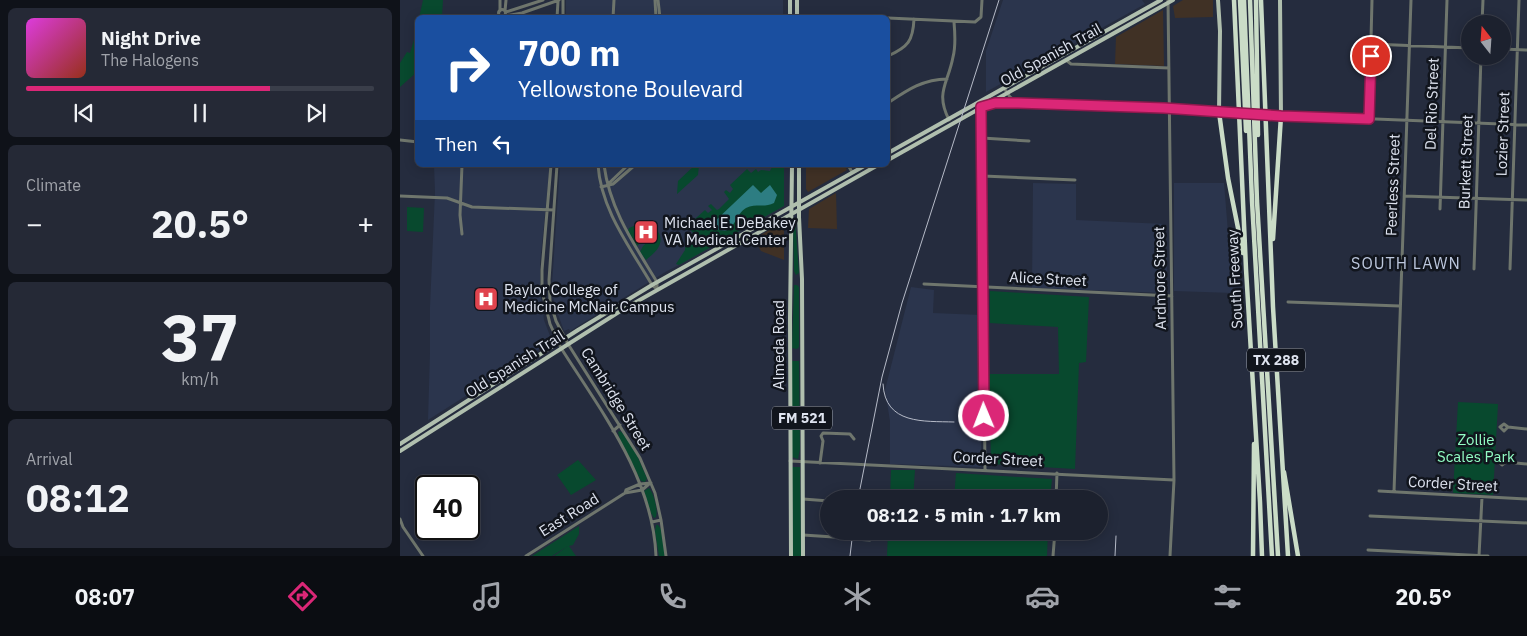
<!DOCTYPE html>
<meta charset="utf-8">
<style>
:root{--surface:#1c212e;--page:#252936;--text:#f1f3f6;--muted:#a0a3aa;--line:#3a3e4a;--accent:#db2777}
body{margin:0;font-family:"IBM Plex Sans",sans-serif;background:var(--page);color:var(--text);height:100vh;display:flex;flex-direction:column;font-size:19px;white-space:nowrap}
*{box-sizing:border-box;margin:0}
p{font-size:16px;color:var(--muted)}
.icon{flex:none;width:28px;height:28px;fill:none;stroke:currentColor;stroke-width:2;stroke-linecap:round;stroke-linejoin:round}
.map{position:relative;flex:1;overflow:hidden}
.panel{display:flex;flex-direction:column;gap:8px;padding:8px;background:#0f1219;width:400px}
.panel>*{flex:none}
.top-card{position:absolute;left:15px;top:15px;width:475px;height:152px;border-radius:8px;box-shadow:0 2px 12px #0003,0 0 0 1px var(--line);background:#1a4fa0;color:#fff;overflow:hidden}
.needle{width:32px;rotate:343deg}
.fabs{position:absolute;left:1061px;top:15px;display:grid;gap:10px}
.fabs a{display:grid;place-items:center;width:50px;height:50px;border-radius:50%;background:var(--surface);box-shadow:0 2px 12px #0003,0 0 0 1px var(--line);font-size:25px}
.speed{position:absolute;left:15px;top:475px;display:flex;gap:10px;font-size:25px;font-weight:700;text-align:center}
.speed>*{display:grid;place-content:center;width:65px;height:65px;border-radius:50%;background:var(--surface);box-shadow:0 2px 12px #0003,0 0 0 1px var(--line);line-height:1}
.speed .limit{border:2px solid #111;border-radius:8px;background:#fff;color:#111}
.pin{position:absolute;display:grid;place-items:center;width:42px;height:42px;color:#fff;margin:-21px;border:2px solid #fff;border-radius:50%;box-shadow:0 1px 5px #0007}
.me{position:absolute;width:55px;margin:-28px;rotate:359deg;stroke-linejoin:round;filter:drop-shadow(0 0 4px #0008)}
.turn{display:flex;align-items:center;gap:18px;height:105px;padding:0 20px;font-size:22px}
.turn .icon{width:65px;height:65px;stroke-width:2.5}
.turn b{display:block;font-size:35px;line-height:42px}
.then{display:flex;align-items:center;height:48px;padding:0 20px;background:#0003;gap:10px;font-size:19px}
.big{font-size:38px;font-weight:800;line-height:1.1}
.panel .tile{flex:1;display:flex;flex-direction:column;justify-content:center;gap:8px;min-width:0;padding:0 18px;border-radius:8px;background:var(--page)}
.panel .dial{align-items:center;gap:0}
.dial b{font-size:65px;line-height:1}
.song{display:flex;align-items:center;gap:15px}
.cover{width:60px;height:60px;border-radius:8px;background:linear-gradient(135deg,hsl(300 70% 55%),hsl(10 70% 35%))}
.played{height:5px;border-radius:2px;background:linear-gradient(90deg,var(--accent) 70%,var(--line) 70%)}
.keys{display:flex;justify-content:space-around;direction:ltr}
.heat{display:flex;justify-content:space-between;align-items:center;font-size:28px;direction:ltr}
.trip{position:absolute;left:420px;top:490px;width:288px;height:50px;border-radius:25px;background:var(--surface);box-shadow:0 2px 12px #0003,0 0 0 1px var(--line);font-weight:800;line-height:50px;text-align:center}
.menu{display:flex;height:80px;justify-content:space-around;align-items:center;background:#0b0d12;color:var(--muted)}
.menu .icon{width:35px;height:35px}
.menu .on{color:var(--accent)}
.menu b{font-size:22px;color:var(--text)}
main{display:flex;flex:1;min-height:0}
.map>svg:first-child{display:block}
</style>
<main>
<section class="panel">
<div class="tile">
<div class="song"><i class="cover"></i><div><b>Night Drive</b><p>The Halogens</p></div></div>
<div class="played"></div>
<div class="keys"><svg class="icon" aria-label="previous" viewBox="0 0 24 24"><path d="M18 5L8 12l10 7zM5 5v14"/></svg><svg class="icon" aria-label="pause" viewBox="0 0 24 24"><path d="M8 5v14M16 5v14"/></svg><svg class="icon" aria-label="next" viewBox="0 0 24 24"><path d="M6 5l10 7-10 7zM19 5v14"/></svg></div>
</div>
<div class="tile"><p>Climate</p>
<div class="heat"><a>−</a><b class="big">20.5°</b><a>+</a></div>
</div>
<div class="tile dial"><b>37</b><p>km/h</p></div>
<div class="tile"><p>Arrival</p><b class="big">08:12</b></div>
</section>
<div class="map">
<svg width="1127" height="556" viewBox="0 0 1127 556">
<rect width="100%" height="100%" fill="#252c3e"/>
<path fill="#403125" d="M783,0H813V17L775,18L773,6Z
M763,10L764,66L715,64L716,37Z
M406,165H444L447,170L408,192L406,189Z
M436,193L437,229L408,228L409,209Z
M381,223L384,224V260L361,251L354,239Z"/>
<path fill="#2b354d" d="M166,0H383V17L166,18Z
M603,0H742L745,4L586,92V51Z
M34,165H150L140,263V291L144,320L152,341L28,420L30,353V307L35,192Z
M160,165H384V206L279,265L267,271L170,331L169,329L164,331L154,303L152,284Z
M633,183L676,184V220L765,224V252L767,253V293L632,288Z
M774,183H824L833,293L774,291Z
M511,287L534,290L533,313L581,315V467L490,464V421L485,390Z"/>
<path fill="#08492e" d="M23,0H43L42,17L19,18Z
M17,30V72L0,87V63L7,52L10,53Z
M295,165H299L298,175L277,194L278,181Z
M373,165H384V206L279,265L276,264L285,250L286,238H289L293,233L287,226L305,210L308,213L312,210L308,206L311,204L317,210L319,209L329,199L324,192L326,190L330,193L333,189L330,185L347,169L351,173L356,169L358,172L361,170L370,171Z
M7,207L24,208L23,232L7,231Z
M393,219H395L399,273L396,275L394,271Z
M241,223C254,223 266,235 258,248C255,253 249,257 246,260L240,252L243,246L256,235L254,231L237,246L228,231L229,228Z
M394,285H397L399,287V347L397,349L392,348Z
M590,291L689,297L686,362L679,363L675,469L591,464L589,374H659L658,327L590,323Z
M392,361H399L400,449L398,459L392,457Z
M1058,402L1098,404L1093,495L1053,493Z
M220,431C233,441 240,463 247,478L245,482L241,481L220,440L218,432Z
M178,460L196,480L171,495L157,475Z
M392,467H400L401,556H393Z
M491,470H515L513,499H490Z
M556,473L652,479L650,499H554Z
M249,488C254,494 258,509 256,517L254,518L251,513L244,491Z
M256,525H258L261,529L265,556H259L255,532Z
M179,526V534L173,545L169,546L176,556H154L168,546L152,556H132Z
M488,531H648L647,556H487Z"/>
<path fill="#2d7d82" d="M353,185L361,193L370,185L377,195L374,203C365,208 356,203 346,208C336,214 336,227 325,231L319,230L313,223Z"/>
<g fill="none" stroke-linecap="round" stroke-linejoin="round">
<path stroke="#6f766d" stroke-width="3" d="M100,0V11
M255,0L256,18
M258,0L260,18
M768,0L774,480L770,556
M98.5 13a3.5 3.5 0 1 1 7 0a3.5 3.5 0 1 1-7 0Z
M105,11L106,0
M106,12L143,0
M105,16L122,13L159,0
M157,18L158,1
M163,18V0
M213,18L214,0
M488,18L575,22L581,17L582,0
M1082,24L1083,0
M971,44L1070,48
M1102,49L1127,50
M488,56C508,47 513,41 514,19
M666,60L671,64L769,68
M604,88L610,97L617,103
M581,101L582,151L585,470
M488,103C506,91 523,79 547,79
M591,103L718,106L828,112
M875,115L1127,125
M969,119L972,0
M549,120C535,92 548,84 553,57C556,46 555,33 554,22
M582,138L629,141
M0,140L18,142
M62,165L60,215L62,234
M151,165L142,270V291L150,324L161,348C201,411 253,478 256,556
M157,165L149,280L150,301L156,321L168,344L240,458L255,493L261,520L266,556
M198,165C201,210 230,247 252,285L257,289
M204,165C210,210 234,244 257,282V289
M448,165L452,172
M583,176L675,180
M207,185L228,165
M201,187L213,184L235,165
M0,196L47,198L72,207L154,210
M1004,196L1127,200
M1040,209L1047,0
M1074,269L1081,56
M1110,269L1119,0
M524,284L772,296
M888,302L1000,306
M1108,427L1104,424L1100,427L1104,431L1108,427L1127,429
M213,431L220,425
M390,461L774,480
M1106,462L1102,458L1099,462L1102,465L1106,462L1127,464
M420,463L423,441L421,436L423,433L450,434L454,439
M979,491L1127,499
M994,492L1011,0
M225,493L242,490L249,484
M403,499L429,501
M656,499L657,473
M970,516L1127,523
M0,519L3,527L23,556
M252,522L261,520
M403,535L449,538
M454,539L470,540
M968,550L1088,556
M126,556L225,493L226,490L240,484L251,483
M653,556L655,531
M1079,556L1082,497"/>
<path stroke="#b0bfae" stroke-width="4" d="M397,0V18
M818,0L820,31L819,112
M880,0L881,116
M390,18V0
M488,153L761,0
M488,160L773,0
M399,165V217L402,279L403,556
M0,444L178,330L252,285L466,165
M0,451L222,310L478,165
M391,556L390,318L392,165"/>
<path stroke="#cadcc7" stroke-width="4.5" d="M834,0L846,269L860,502L862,556
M840,0L846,131
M844,0L852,201L872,556
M850,0L857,201L878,556
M856,0L858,135
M861,0L873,307L888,556
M819,112L828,178L843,253
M873,239L881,116
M884,472L898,556
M853,556L854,444"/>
<path stroke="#b6bbc8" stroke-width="1" d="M483,384C485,425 524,421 554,422
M458,499L482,377L502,303L599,0
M450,556L453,531
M715,556L716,536"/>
<path stroke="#6f766d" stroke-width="3" d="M828,112L875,115"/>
</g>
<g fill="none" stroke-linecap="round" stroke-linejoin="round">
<defs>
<path id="route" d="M584,416L581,107L595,103H618L764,108L881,116L969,119L971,56"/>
</defs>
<use href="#route" stroke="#8e194d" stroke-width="12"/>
<use href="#route" stroke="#db2777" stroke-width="9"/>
</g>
<defs>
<symbol id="hospital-square" viewBox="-11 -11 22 22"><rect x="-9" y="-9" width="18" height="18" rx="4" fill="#e0444e" stroke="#11151d"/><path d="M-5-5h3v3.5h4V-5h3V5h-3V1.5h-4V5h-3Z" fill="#fff"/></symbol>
</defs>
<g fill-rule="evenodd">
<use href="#hospital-square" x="232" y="218" width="28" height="28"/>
<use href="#hospital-square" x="72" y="285" width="28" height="28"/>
</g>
<g text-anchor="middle" stroke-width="5" stroke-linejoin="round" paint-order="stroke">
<g fill="#11151d" stroke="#a0a5b0" stroke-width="1">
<rect x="847" y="348.5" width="58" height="23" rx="4"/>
<rect x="372" y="406.5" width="60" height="23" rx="4"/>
</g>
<g font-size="14" font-weight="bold" fill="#dee3ef">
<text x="876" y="365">TX 288</text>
<text x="402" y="423">FM 521</text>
</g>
<g font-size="15" fill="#dee3ef" stroke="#11151d">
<text transform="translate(651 55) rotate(-29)" y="5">Old Spanish Trail</text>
<text transform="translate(1032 104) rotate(-88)" y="5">Del Rio Street</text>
<text transform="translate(1103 134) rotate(-88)" y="5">Lozier Street</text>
<text transform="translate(1066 162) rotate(-88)" y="5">Burkett Street</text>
<text transform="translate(993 185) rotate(-88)" y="5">Peerless Street</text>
<text transform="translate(760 278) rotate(-91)" y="5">Ardmore Street</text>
<text transform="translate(648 279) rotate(3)" y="5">Alice Street</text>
<text transform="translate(835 279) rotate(-93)" y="5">South Freeway</text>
<text transform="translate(379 345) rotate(-90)" y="5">Almeda Road</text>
<text transform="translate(115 364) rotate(-32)" y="5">Old Spanish Trail</text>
<text transform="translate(216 399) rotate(58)" y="5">Cambridge Street</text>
<text transform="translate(598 459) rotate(3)" y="5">Corder Street</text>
<text transform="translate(1053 484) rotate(3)" y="5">Corder Street</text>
<text transform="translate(169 515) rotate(-32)" y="5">East Road</text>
</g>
<g font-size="15" fill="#dee3ef" stroke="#11151d" text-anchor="start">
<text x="264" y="228">Michael E. DeBakey<tspan x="264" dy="17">VA Medical Center</tspan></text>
<text x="104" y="295">Baylor College of<tspan x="104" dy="17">Medicine McNair Campus</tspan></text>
</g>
<g font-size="15" fill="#92fcc4" stroke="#11151d">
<text x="1076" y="445">Zollie<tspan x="1076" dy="17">Scales Park</tspan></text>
</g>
<g font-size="16" letter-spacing="1" fill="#bcc7dd" stroke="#11151d">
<text x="1006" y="269">SOUTH LAWN</text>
</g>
</g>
</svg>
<div class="fabs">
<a><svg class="needle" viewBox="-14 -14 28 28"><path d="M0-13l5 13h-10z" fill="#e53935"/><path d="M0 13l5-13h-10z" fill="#a0a3aa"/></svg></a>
</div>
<div class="speed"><div class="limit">40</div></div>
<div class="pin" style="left:971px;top:56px;background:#d93025"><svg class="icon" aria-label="arrive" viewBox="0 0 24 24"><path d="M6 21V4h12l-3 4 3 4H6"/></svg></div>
<svg class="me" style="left:584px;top:416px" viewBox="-20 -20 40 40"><circle r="17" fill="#db2777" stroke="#fff" stroke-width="3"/><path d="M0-11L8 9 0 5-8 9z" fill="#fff"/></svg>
<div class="trip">08:12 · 5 min · 1.7 km</div>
<div class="top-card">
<div class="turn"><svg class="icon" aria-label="right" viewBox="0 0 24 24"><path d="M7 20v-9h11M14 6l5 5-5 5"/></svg><div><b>700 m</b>Yellowstone Boulevard</div></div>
<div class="then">Then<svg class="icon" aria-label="left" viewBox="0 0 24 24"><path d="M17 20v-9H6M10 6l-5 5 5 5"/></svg></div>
</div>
</div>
</main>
<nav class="menu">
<b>08:07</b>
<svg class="icon on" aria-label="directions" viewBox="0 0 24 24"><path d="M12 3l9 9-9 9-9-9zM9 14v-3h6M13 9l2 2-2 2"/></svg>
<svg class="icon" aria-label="music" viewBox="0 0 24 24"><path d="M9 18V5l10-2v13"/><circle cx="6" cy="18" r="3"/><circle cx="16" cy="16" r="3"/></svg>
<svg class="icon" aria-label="phone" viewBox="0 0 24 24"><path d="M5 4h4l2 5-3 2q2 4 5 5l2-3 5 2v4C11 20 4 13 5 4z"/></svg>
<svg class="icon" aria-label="climate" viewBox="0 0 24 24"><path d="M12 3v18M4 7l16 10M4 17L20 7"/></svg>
<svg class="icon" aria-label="car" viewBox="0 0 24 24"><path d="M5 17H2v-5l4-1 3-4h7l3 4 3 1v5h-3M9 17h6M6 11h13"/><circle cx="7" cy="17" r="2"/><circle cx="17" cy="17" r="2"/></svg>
<svg class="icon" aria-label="filters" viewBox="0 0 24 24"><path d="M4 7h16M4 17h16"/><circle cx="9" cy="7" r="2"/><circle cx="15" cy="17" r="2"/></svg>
<b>20.5°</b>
</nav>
